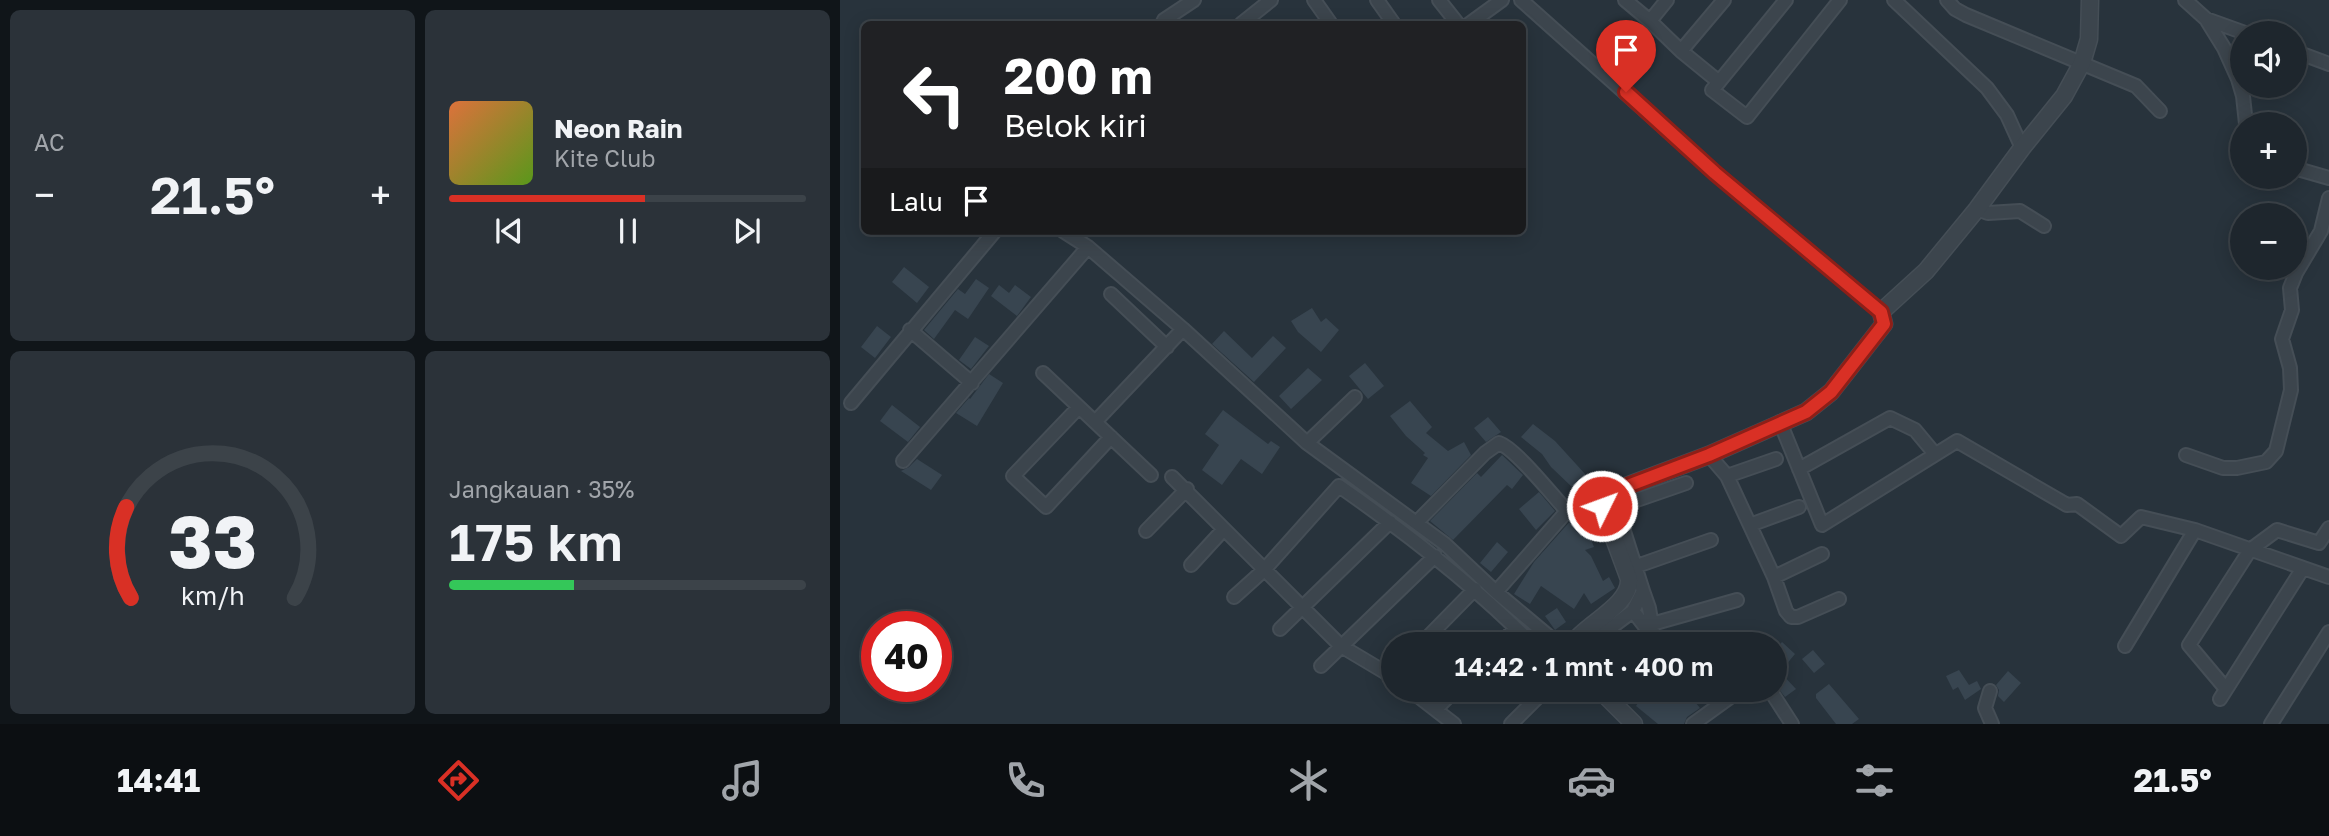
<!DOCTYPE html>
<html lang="id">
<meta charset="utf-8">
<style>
:root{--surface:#1e262d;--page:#2b3239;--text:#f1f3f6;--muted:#a1a5aa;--line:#3c4349;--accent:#d93025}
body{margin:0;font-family:"Golos Text",sans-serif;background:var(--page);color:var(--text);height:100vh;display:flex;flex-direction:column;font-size:26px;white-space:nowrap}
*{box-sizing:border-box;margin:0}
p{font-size:23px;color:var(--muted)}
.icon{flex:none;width:38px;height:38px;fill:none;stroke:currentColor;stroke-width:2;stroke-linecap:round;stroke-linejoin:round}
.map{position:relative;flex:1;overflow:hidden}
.sheet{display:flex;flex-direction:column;gap:10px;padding:10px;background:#101519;width:840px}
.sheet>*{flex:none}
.top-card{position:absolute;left:21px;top:21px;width:665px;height:214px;border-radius:10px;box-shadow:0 4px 18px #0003,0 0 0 2px var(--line);background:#202124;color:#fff;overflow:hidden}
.fabs{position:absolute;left:1390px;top:21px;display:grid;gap:14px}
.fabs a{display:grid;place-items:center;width:77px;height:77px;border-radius:50%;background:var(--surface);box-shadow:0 4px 18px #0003,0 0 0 2px var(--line);font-size:35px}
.speed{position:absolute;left:21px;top:611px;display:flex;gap:14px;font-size:35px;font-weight:700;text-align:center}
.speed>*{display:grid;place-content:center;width:91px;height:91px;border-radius:50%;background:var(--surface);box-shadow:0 4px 18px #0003,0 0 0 2px var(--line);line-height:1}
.speed .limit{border:10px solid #d22;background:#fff;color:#111}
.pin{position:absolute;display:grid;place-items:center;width:60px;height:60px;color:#fff;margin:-72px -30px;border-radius:50% 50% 50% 0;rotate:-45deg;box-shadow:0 0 7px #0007}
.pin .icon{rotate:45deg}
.me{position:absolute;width:77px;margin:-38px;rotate:48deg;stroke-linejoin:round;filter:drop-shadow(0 0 5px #0008)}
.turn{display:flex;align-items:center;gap:24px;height:147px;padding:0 28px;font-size:32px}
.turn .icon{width:91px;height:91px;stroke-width:2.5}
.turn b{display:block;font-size:49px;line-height:60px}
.then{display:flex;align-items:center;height:66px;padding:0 28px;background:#0003;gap:14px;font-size:26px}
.big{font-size:52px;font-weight:600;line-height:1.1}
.sheet .card{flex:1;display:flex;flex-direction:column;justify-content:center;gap:10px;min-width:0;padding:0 24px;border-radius:10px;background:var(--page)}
.sheet .dial{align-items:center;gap:0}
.dial svg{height:182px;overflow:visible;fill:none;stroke:var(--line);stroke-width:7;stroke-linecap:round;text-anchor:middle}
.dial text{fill:var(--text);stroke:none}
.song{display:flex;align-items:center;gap:21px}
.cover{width:84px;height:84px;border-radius:10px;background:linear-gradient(135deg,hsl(20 70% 55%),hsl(90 70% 35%))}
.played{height:7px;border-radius:4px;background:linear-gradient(90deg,var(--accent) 55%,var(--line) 55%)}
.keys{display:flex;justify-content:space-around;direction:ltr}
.heat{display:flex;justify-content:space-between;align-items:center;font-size:38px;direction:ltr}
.charge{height:10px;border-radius:5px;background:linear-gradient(90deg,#34c759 35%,var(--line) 0)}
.sheet .tiles{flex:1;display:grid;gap:10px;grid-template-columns:repeat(2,1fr)}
.trip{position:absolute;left:541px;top:632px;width:406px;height:70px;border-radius:35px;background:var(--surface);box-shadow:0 4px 18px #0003,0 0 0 2px var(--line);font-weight:600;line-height:70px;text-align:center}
.dock{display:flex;height:112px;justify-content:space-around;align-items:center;background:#0c0f12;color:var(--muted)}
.dock .icon{width:49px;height:49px}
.dock .current{color:var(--accent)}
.dock b{font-size:32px;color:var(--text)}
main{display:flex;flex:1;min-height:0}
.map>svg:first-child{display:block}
</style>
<main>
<section class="sheet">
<div class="tiles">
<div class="card"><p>AC</p>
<div class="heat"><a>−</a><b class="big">21.5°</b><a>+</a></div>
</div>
<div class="card">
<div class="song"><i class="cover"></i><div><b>Neon Rain</b><p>Kite Club</p></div></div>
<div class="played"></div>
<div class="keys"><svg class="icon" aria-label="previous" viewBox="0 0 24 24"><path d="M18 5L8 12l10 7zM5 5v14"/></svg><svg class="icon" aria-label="pause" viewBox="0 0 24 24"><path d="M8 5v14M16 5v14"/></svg><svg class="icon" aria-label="next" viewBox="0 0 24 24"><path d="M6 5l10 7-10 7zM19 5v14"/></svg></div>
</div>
<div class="card dial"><svg viewBox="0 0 100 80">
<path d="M14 69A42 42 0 1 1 86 69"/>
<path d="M14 69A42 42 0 0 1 12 29" stroke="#d93025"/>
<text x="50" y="56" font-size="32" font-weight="700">33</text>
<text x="50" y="72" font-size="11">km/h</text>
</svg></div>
<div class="card"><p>Jangkauan · 35%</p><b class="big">175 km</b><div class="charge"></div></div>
</div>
</section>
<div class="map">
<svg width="1489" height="724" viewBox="0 0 1489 724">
<rect width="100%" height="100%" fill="#28333c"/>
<path fill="#384550" d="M64,267L89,287L77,303L52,282Z
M136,279L149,288L128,319L115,310L94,339L84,330L118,289L125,294Z
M159,285L169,293L175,285L191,297L177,316L151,296Z
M472,308L481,322L486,318L499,330L481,352L458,332L451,321Z
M37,326L51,337L35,358L21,347Z
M384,331L412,358L433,336L446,348L414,382L372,344Z
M135,337L149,346L131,369L119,360Z
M525,363L544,386L528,399L509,376Z
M468,368L482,380L451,409L439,396Z
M149,374L163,383L137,426L116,413L129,398L130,399Z
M570,401L592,427L586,433L608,451L624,442L631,455L591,496L571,483L588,458L583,455L585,453L566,436L550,416Z
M52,405L80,427L68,442L40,421Z
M383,410L428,444L431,441L440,447L422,474L401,459L382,485L362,470L379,445L365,434Z
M648,417L661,432L646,442L634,428Z
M693,424L715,441L746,475L733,488L711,467L702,454L681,437Z
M662,455L683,475L672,489L667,485L613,540L590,521L637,473L641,477Z
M77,459L102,475L91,490L61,471L69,467Z
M699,492L715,511L696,530L679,509Z
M737,515L748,525L746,527L754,547L745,550L751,556L763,581L769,577L775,588L751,604L744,593L734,609L701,586L690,604L674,594L694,562L733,518Z
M657,542L668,552L651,572L640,563Z
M717,608L726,622L715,630L705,616Z
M942,642L955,654L940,672L956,689L945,697L934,683V651Z
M973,650L985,664L974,673L962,659Z
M1119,670L1129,685L1137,681L1141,689L1125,700L1118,687L1113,690L1106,676Z
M1168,671L1181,683L1164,702L1158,696L1159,690L1156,685Z
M989,684L1019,719L1012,724H996L976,698V694Z
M833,690H845L860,708L847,717L844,724H818L796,706L805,692L818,701Z"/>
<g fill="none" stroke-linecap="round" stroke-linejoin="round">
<defs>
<path id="minor" d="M474,0L491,24
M537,0L554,24
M599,0L618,24
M681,0L875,173L1041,312
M785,0L810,21L827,0
M1054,0L1147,88L1167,115L1182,148
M1107,0L1115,9L1126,15L1296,86L1320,111
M1345,0L1366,19L1384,48L1398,79L1403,96L1406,124
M1366,19L1405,33
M810,21L841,51L879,82L872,90L907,117L1000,0
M322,24L324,20L354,0
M401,24L431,0
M629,24L662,0
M841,51L884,0
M1454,51L1489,64
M879,82L946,0
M1454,168L1489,178
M1137,209L1148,213L1180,211L1204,226
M223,231L248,247L343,329L467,443L605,544L656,592L718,644
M271,294L327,347
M70,330L132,383
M203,373L311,475
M11,403L155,231
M239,407L173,476L206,507L271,437
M255,422L343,329
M940,422L982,525L1117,441L1227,505L1237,504L1281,536L1301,517L1355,530L1489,577
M467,443L515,397
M869,455L887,476L934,577L946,611L951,617H958L999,599
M1346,455L1383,468H1397L1426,462L1436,451L1451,390L1450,368L1442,339L1452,310L1450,288L1456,273L1481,231L1489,198
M63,461L248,247
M959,469L1050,418L1075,430L1095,454
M887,476L936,459
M332,477L501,646L553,677
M577,522L645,453L659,443C676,449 712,495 727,511
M910,525L959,507
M306,531L347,489
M351,565L384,529
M797,566L871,540
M934,577L982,554
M803,591L809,608L814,638
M656,592L727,511L751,498L760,496
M394,597L424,570L499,486C568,534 633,584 692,644
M793,611L814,638
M812,624L897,600
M440,629L550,522
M581,644L635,589
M660,644L676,628
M749,644L793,611L803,591L782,525L780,510L783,506L791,502L846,483
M1285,646L1355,530
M481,666L595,556
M1386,689L1349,645L1410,550L1437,530L1479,543L1489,528
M570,690L614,724
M930,690L952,724
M1150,691L1145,708L1152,724
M1380,699L1463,568
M596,709L615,690
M671,724L705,690
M853,724L900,690
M1431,724L1489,632"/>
<path id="tertiary" d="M732,644C746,624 791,605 789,579L762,506L760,496L869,455L966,412L991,392L1044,324L1041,312L1086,271L1137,209L1182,148L1224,96L1242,63L1249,39L1250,0
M760,690L794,724"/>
</defs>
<use href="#minor" stroke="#454e56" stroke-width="16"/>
<use href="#tertiary" stroke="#454e56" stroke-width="19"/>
<use href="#minor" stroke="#3c454d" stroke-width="12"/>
<use href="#tertiary" stroke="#3c454d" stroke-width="16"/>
</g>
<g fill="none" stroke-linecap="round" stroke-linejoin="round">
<defs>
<path id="route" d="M762,506L761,496L869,455L966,412L991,392L1044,324L1041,312L875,173L786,92"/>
</defs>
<use href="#route" stroke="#8d1f18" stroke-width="18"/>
<use href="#route" stroke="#d93025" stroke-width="12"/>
</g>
</svg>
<div class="fabs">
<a><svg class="icon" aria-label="sound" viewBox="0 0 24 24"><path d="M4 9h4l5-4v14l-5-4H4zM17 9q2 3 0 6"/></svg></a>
<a>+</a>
<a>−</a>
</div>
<div class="speed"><div class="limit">40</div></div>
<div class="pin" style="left:786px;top:92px;background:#d93025"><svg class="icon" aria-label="arrive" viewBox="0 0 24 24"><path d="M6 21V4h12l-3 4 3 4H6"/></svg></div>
<svg class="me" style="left:762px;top:506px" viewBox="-20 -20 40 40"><circle r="17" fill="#d93025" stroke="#fff" stroke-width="3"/><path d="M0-11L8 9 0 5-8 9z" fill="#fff"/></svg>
<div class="trip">14:42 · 1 mnt · 400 m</div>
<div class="top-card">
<div class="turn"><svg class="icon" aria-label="left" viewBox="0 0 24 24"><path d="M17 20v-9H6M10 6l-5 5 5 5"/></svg><div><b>200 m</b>Belok kiri</div></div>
<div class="then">Lalu<svg class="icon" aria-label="arrive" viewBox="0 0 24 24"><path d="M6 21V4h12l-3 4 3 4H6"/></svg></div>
</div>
</div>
</main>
<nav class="dock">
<b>14:41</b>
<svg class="icon current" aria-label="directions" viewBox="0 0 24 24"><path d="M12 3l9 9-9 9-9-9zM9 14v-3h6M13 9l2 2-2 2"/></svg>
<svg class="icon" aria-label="music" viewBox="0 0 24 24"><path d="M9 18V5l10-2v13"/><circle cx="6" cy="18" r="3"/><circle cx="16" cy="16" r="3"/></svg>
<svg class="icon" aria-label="phone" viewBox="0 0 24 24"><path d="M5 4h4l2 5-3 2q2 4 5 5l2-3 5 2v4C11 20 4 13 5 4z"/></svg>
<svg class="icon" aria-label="climate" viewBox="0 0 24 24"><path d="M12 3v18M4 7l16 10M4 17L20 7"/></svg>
<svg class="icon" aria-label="car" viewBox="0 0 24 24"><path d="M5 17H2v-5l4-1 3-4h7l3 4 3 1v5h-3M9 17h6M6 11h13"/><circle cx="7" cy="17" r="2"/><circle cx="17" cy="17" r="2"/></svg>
<svg class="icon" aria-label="filters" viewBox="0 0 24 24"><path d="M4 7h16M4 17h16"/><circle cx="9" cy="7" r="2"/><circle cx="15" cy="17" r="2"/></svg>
<b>21.5°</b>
</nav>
